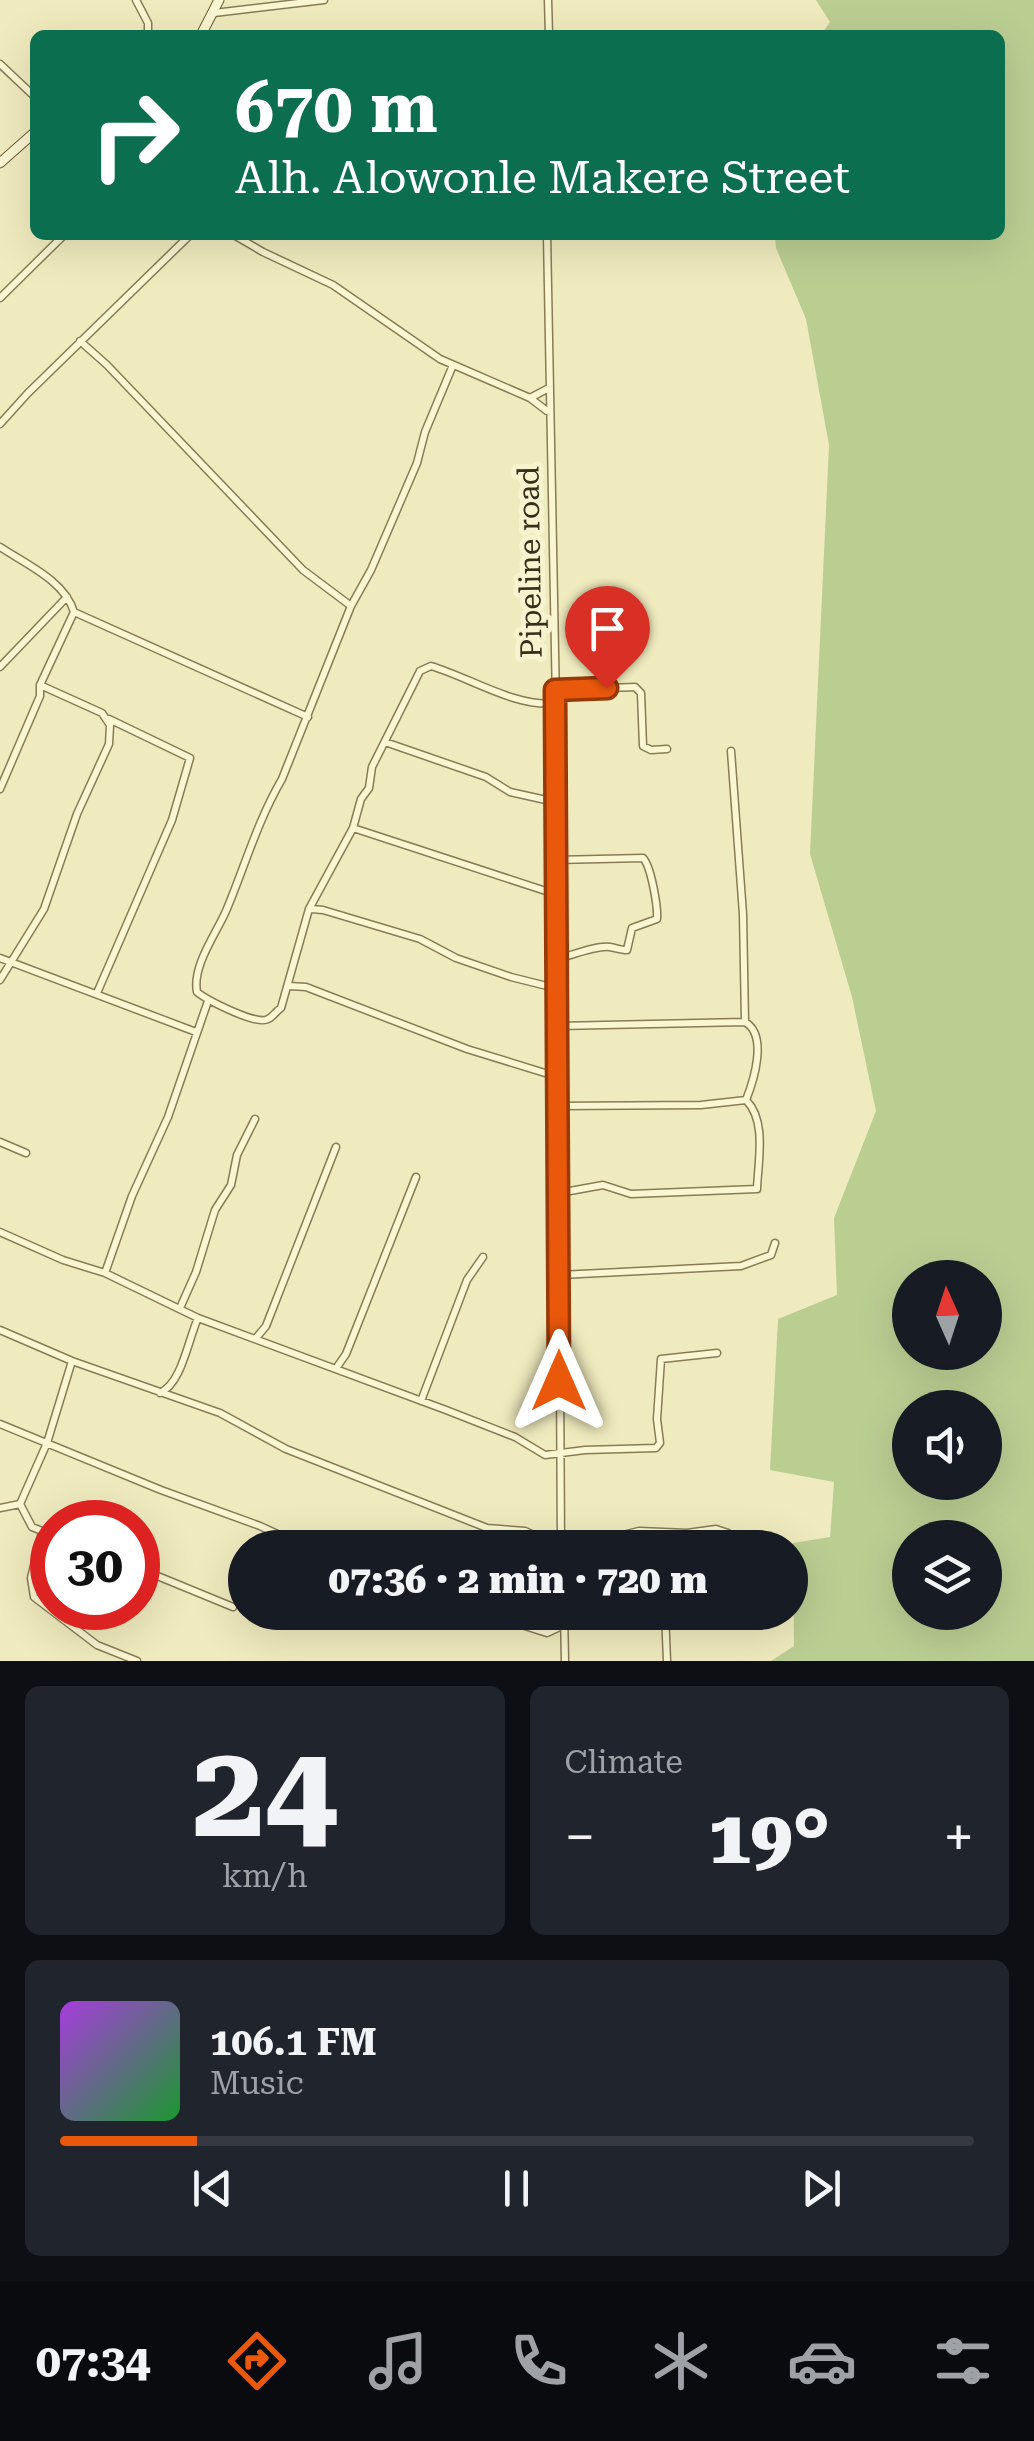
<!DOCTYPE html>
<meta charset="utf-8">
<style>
:root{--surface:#171b24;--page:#20242c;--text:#f1f3f6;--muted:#9ea1a6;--line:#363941;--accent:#ea580c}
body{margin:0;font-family:"Roboto Serif",serif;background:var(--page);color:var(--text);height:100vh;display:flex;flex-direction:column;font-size:38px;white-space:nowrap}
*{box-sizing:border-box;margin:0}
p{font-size:32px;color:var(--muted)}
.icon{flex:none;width:55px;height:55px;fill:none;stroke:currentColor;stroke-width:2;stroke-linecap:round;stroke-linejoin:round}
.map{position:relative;height:1661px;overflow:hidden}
.side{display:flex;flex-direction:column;gap:25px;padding:25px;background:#0d0f14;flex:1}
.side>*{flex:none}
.banner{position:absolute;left:30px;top:30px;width:975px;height:210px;border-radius:15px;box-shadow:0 10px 40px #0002;background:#0b6e4f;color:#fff;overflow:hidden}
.needle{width:65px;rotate:357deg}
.buttons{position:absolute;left:892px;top:1260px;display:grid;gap:20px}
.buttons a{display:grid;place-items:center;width:110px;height:110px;border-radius:50%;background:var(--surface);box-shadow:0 10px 40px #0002;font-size:50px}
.speed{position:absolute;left:30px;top:1500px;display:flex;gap:20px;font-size:50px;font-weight:700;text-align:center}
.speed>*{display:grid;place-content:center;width:130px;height:130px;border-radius:50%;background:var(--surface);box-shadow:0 10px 40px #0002;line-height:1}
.speed .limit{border:15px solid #d22;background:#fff;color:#111}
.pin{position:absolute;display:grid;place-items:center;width:85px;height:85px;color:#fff;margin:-102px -42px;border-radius:50% 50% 50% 0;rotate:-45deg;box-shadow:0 0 10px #0007}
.pin .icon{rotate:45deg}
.me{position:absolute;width:110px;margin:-55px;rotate:0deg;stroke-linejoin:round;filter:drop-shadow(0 0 8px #0008)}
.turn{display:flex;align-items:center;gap:35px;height:210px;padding:0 40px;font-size:45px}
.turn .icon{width:130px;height:130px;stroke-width:2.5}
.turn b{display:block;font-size:70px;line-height:85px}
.big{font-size:75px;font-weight:800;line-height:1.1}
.side .tile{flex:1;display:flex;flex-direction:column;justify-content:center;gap:15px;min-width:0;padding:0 35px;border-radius:15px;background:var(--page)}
.side .dial{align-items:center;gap:0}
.dial b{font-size:130px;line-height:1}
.song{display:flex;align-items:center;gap:30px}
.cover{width:120px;height:120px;border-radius:15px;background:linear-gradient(135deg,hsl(280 70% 55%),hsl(130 70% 35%))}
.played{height:10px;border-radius:5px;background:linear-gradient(90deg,var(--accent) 15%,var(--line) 15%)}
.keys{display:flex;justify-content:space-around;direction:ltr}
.heat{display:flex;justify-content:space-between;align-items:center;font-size:55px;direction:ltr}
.side .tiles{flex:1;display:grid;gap:25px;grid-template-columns:1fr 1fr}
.tile:last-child{grid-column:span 2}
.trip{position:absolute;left:228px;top:1530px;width:580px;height:100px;border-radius:50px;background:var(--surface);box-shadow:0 10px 40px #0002;font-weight:800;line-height:100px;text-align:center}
.tabs{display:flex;height:160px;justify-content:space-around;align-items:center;background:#090b0e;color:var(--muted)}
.tabs .icon{width:70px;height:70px}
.tabs .on{color:var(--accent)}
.tabs b{font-size:45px;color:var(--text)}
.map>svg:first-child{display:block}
</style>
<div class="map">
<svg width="1034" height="1661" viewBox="0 0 1034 1661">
<rect width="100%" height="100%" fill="#f0ebbe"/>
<path fill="#bbce92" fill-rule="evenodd" d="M816,0H1034V1661H771L794,1646L793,1543L830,1537L834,1482L770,1470L778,1319L837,1295L834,1218L876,1111L852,997L810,854L829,445L806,319L776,248L775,235H1000V35H821L830,22ZM910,1278H985V1352H910ZM910,1408H985V1482H910ZM910,1538H985V1612H910Z"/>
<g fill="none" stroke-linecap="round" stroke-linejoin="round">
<defs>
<path id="street" d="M136,0L148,23V35
M548,0L549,35
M214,13L324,0
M0,64L35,97
M234,235L263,252L333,285L440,359L530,398L547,411
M547,235L556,703L554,960L558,1026L561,1548
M0,298L64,235
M80,341L107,365L303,570L351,606
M453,365L425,432L417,463L371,570L351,606L282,779C257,822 245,866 226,911C216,934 192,966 197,992C207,1000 257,1026 268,1019C273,1017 276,1011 281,1008L309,909L353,828L361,799L369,788L372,767L420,671L431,666C471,678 516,708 556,703
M530,398L549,388
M0,424L28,393L190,235
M0,547C26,564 65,581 74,612L308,717
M0,667L67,597
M555,690L635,687L641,693L643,746L651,750L667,749
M385,742L486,777L510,792L555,802
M731,751L743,914L745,1022C768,1035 754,1080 746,1100
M0,789L40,696V685L74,612
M353,828L555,894
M311,909L323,910L420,939L456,958L511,977L555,988
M0,958L196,1032
M554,960C570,956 596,945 610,947C616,948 621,950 627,950L632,928L657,919C658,907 651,866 643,858L555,860
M0,980L44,909L77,814L109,744L110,725L102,713L40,685
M289,986L306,987L467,1049L558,1077
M97,993L172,820L190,758L109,719
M558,1026L745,1022
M558,1106L701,1105L746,1100
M0,1142L26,1153
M559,1193L603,1185L631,1194L757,1189C758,1161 767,1121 746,1100
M0,1232L63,1260L105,1273L198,1318L446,1410L515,1437L545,1455L585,1450L656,1448L660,1443L657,1419L661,1359L717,1353
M105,1273L132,1196L168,1117L208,1001
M560,1275L741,1266L771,1255L775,1243
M180,1308L196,1272L215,1210L231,1185L237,1155L255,1119
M0,1330L72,1361L220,1413L286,1449L487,1528L525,1531L547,1541L610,1538L639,1531L687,1533L716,1529L728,1533
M257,1337L266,1326L336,1147
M337,1367L346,1354L416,1177
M160,1393C182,1383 188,1340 198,1318
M421,1401L467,1280L483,1257
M0,1424L161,1490L260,1526L308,1548
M0,1508L20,1504
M42,1532L31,1578L34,1597L97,1645L137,1661
M658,1532L662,1548
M52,1535L32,1527L20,1504L47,1443L72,1361
M138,1568L233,1607
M481,1612L547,1633L564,1625
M564,1612L565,1661
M665,1612L667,1661"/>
<path id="secondary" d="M201,35L219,0
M0,163L35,132"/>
</defs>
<use href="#street" stroke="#887b56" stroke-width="9"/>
<use href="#secondary" stroke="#6a5b39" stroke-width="11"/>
<use href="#street" stroke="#faf6d1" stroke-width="6"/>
<use href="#secondary" stroke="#faf6d1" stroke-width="9"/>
</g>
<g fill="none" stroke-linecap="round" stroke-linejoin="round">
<defs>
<path id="route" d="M559,1381L555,690L607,688"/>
</defs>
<use href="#route" stroke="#983908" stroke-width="25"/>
<use href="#route" stroke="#ea580c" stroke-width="18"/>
</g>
<g text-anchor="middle" stroke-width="10" stroke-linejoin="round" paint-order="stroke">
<g font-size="30" fill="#372e1b" stroke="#f7f3ce">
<text transform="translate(530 562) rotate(-91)" y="10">Pipeline road</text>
</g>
</g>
</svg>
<div class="buttons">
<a><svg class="needle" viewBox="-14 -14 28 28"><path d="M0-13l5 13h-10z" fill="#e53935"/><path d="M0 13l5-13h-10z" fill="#9ea1a6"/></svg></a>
<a><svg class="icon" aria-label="sound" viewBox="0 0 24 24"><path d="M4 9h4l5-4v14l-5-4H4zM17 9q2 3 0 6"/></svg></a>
<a><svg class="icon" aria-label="layers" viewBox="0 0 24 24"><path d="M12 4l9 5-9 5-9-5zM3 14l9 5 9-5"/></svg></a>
</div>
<div class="speed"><div class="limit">30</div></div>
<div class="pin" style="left:607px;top:688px;background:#d93025"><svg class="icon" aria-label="arrive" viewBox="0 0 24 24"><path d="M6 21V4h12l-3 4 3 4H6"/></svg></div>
<svg class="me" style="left:559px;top:1381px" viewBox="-20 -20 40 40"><path d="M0-17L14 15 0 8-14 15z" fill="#ea580c" stroke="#fff" stroke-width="4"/></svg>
<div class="trip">07:36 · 2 min · 720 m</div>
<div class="banner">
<div class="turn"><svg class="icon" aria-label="right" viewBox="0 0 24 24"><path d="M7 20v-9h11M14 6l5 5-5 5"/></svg><div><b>670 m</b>Alh. Alowonle Makere Street</div></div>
</div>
</div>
<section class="side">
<div class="tiles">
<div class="tile dial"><b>24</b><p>km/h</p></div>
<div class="tile"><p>Climate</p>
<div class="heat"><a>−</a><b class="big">19°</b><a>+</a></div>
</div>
<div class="tile">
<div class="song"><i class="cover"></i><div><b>106.1 FM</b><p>Music</p></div></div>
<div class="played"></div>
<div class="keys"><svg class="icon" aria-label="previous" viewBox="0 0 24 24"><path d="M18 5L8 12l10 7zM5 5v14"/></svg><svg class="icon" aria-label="pause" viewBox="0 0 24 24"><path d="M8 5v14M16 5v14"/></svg><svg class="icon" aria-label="next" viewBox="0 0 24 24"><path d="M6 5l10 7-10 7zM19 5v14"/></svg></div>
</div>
</div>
</section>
<nav class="tabs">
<b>07:34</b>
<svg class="icon on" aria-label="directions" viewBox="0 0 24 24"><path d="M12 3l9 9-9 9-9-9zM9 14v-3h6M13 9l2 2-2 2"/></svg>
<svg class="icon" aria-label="music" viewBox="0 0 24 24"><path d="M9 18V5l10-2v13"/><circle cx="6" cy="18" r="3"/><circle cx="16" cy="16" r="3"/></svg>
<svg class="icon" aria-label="phone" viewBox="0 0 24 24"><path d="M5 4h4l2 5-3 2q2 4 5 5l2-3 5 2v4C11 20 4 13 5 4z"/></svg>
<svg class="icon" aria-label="climate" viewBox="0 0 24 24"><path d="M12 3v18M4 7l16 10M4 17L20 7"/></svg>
<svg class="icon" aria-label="car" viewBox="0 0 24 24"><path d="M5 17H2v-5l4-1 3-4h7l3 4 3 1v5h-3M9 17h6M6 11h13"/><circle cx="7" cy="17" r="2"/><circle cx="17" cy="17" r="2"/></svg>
<svg class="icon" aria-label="filters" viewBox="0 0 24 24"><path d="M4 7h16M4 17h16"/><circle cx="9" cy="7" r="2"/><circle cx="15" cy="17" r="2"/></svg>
</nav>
